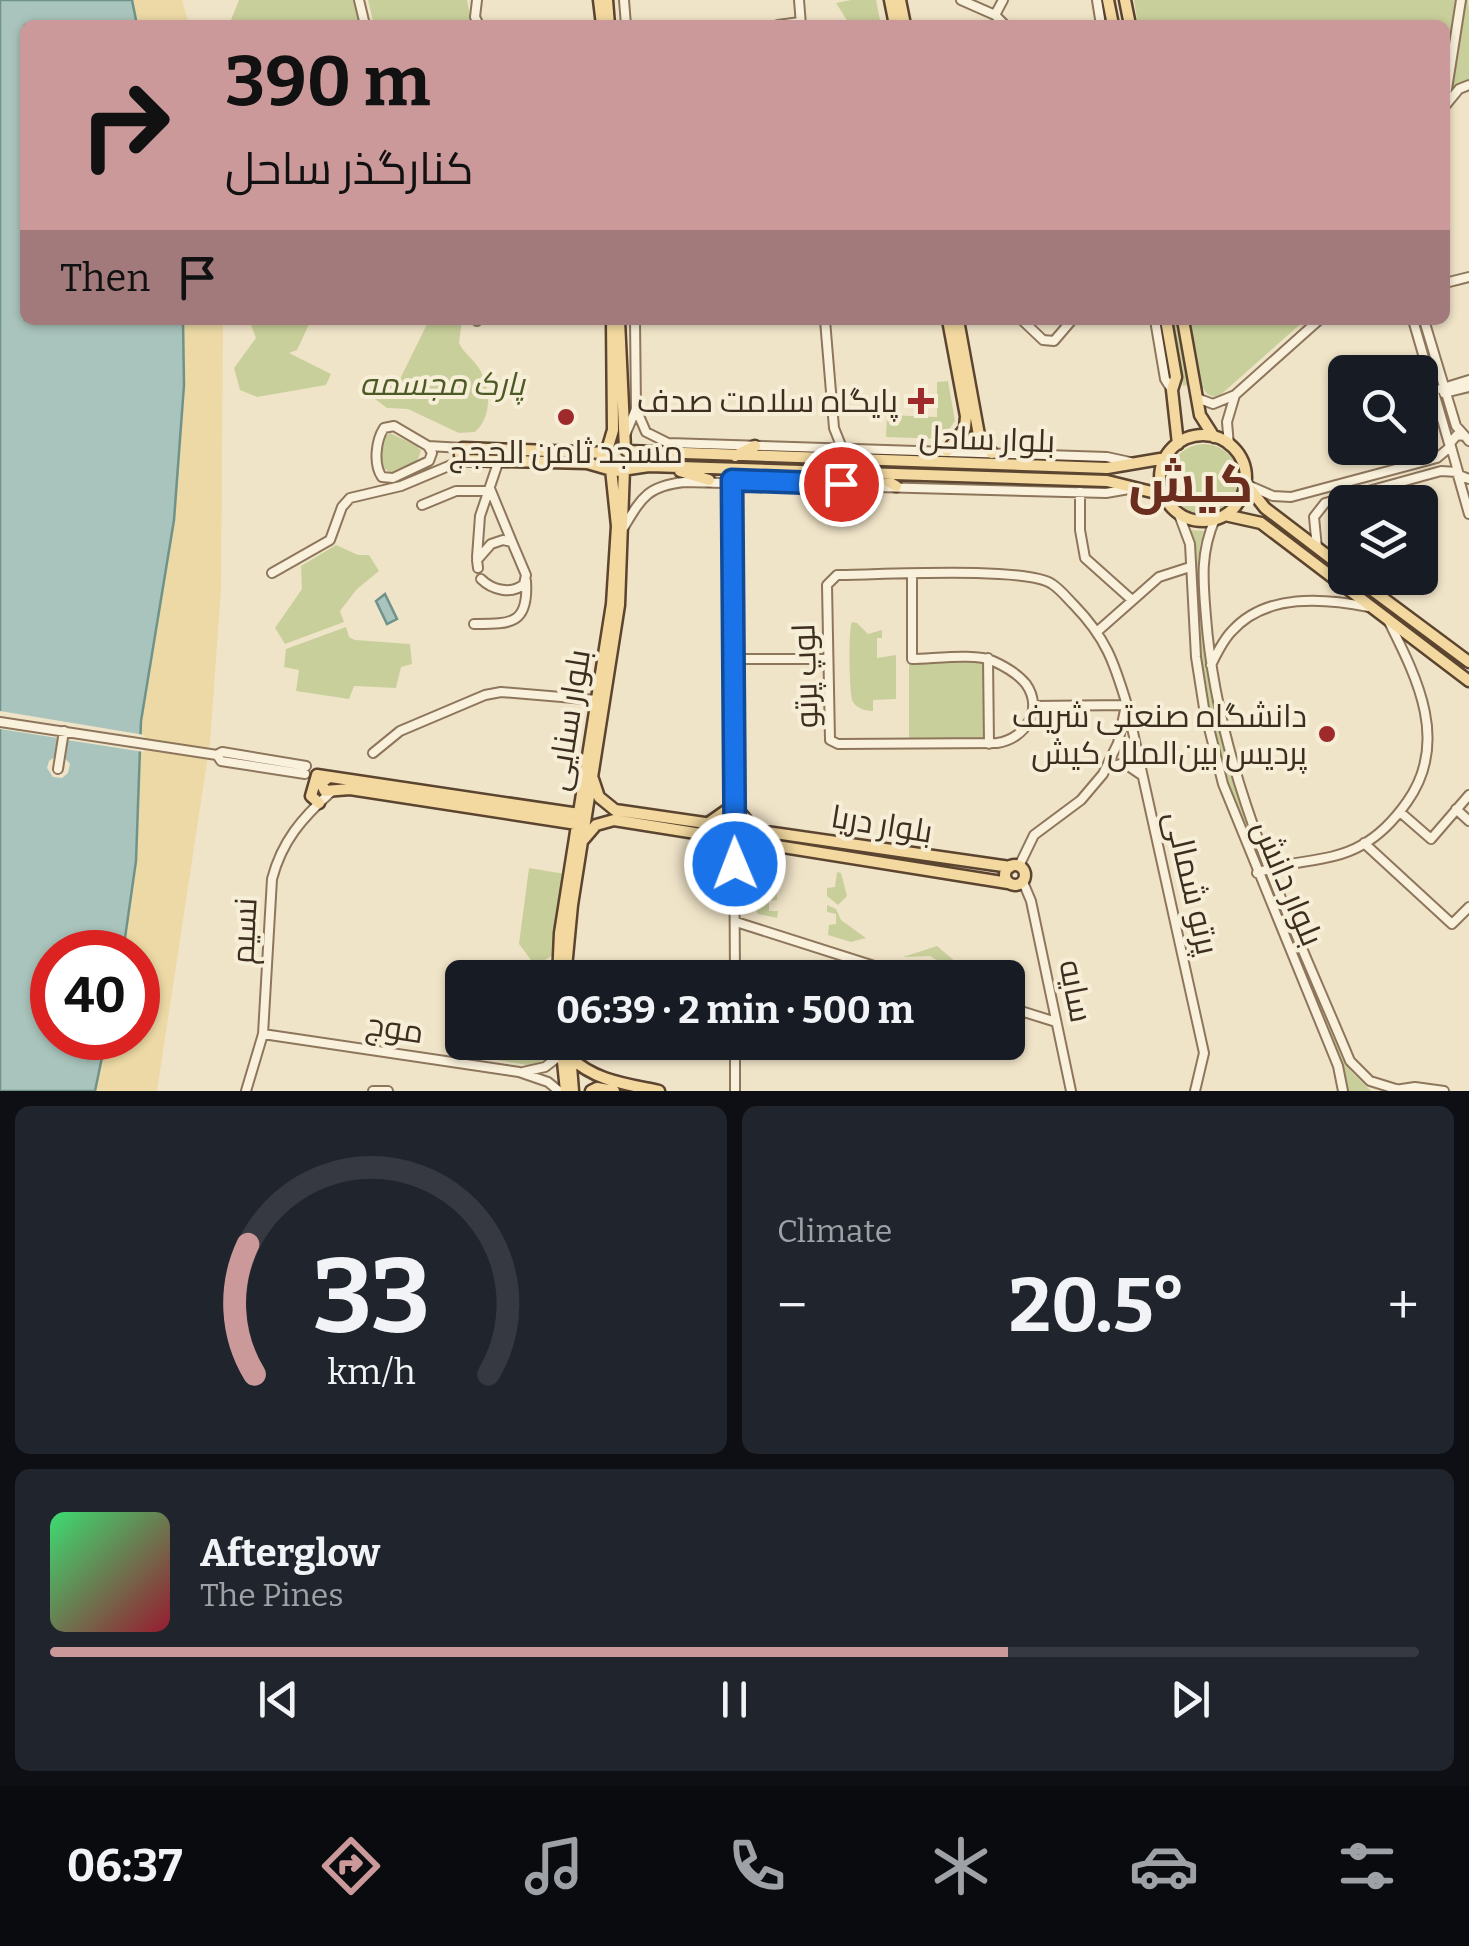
<!DOCTYPE html>
<meta charset="utf-8">
<style>
:root{--surface:#171b24;--page:#20242c;--text:#f1f3f6;--muted:#9ea1a6;--line:#363941;--accent:#cc999b}
body{margin:0;font-family:Bitter,Cairo,serif;background:var(--page);color:var(--text);height:100vh;display:flex;flex-direction:column;font-size:38px;white-space:nowrap}
*{box-sizing:border-box;margin:0}
p{font-size:32px;color:var(--muted)}
.icon{flex:none;width:55px;height:55px;fill:none;stroke:currentColor;stroke-width:2;stroke-linecap:round;stroke-linejoin:round}
.map{position:relative;height:1091px;overflow:hidden}
.sheet{display:flex;flex-direction:column;gap:15px;padding:15px;background:#0d0f14;flex:1}
.sheet>*{flex:none}
.guide{position:absolute;left:20px;top:20px;width:1430px;height:305px;border-radius:15px;box-shadow:0 2px 8px #0004;background:#cc999b;color:#111;overflow:hidden}
.controls{position:absolute;left:1328px;top:355px;display:grid;gap:20px}
.controls a{display:grid;place-items:center;width:110px;height:110px;border-radius:15px;background:var(--surface);box-shadow:0 2px 8px #0004;font-size:50px}
.speed{position:absolute;left:30px;top:930px;display:flex;gap:20px;font-size:50px;font-weight:700;text-align:center}
.speed>*{display:grid;place-content:center;width:130px;height:130px;border-radius:50%;background:var(--surface);box-shadow:0 2px 8px #0004;line-height:1}
.speed .limit{border:15px solid #d22;background:#fff;color:#111}
.pin{position:absolute;display:grid;place-items:center;width:85px;height:85px;color:#fff;margin:-42px;border:5px solid #fff;border-radius:50%;box-shadow:0 2px 10px #0007}
.me{position:absolute;width:110px;margin:-55px;rotate:359deg;stroke-linejoin:round;filter:drop-shadow(0 0 8px #0008)}
.turn{display:flex;align-items:center;gap:35px;height:210px;padding:0 40px;font-size:45px}
.turn .icon{width:130px;height:130px;stroke-width:2.5}
.turn b{display:block;font-size:70px;line-height:85px}
.then{display:flex;align-items:center;height:95px;padding:0 40px;background:#0003;gap:20px;font-size:38px}
.big{font-size:75px;font-weight:700;line-height:1.1}
.sheet .widget{flex:1;display:flex;flex-direction:column;justify-content:center;gap:15px;min-width:0;padding:0 35px;border-radius:15px;background:var(--page)}
.sheet .dial{align-items:center;gap:0}
.dial svg{height:260px;overflow:visible;fill:none;stroke:var(--line);stroke-width:7;stroke-linecap:round;text-anchor:middle}
.dial text{fill:var(--text);stroke:none}
.song{display:flex;align-items:center;gap:30px}
.cover{width:120px;height:120px;border-radius:15px;background:linear-gradient(135deg,hsl(140 70% 55%),hsl(350 70% 35%))}
.played{height:10px;border-radius:5px;background:linear-gradient(90deg,var(--accent) 70%,var(--line) 70%)}
.keys{display:flex;justify-content:space-around;direction:ltr}
.heat{display:flex;justify-content:space-between;align-items:center;font-size:55px;direction:ltr}
.sheet .tiles{flex:1;display:grid;gap:15px;grid-template-columns:1fr 1fr}
.widget:last-child{grid-column:span 2}
.trip{position:absolute;left:445px;top:960px;width:580px;height:100px;border-radius:15px;background:var(--surface);box-shadow:0 2px 8px #0004;font-weight:700;line-height:100px;text-align:center}
.tab-bar{display:flex;height:160px;justify-content:space-around;align-items:center;background:#090b0e;color:var(--muted)}
.tab-bar .icon{width:70px;height:70px}
.tab-bar .selected{color:var(--accent)}
.tab-bar b{font-size:45px;color:var(--text)}
.map>svg:first-child{display:block}
</style>
<div class="map">
<svg width="1469" height="1091" viewBox="0 0 1469 1091">
<rect width="100%" height="100%" fill="#f0e4c8"/>
<path fill="#c9cf9b" d="M239,0H355L362,25H229Z
M368,0H467L472,25H374Z
M851,0H876L881,25H850L836,3Z
M1134,0H1456L1445,75V25H1138Z
M1464,0H1468L1469,11V81L1450,90Z
M249,320H311L297,350L289,353L331,374L326,385L257,397L240,390L234,368L256,338Z
M429,320H462L459,343C464,354 474,359 480,370C491,389 492,417 475,432L459,433L408,409L387,408L363,390L371,378L385,385L400,379Z
M1171,320H1178L1190,385L1183,386Z
M1190,320H1305L1217,398L1207,394L1201,385Z
M948,381L955,421L942,439L886,437L887,415L937,417V382Z
M390,433L417,446L421,451L417,461L390,472L382,467V439Z
M1169 479a35 35 0 1 1 70 0a35 35 0 1 1-70 0Z
M1189,530L1204,531C1196,552 1199,576 1201,599C1207,687 1225,771 1259,852L1258,856C1217,802 1201,677 1195,608C1193,583 1197,554 1189,530Z
M336,545L358,555H369L379,571L357,589L340,611L344,622L285,644L275,628L302,589L301,566Z
M852,622L857,623L868,634L882,630V638H877V658L896,655V699L873,700V711C867,711 857,709 853,702C849,697 848,628 852,622Z
M346,627L349,637L355,640L410,644L412,664L401,667L396,688L354,686L349,699L296,691L299,670L284,667L286,649Z
M984,662L985,740H909V663Z
M761,861L776,863V871L770,872L769,882L776,883L777,900L769,901V911H778L777,918L758,914L753,905V868Z
M529,868L565,874L553,955L545,960H531L519,944Z
M837,872L841,873L847,896L838,905L827,896V888L835,887Z
M1269,884L1273,886L1350,1070L1371,1091H1349L1344,1072L1267,887Z
M827,905L836,909L841,920L866,938L851,942L828,935L829,925L836,924V914L827,912Z
M937,946L962,967L957,973L930,956L903,957Z
M501,1043H550L551,1056L533,1066L498,1060Z"/>
<path fill="#ecd9a5" d="M132,0H182L189,25H137Z
M183,320H221L223,327L221,589L210,742L157,1091H95L106,1038H138V952H123L134,883L141,721L174,520L184,385Z"/>
<path fill="#a9c4bc" stroke="#6f938a" stroke-width="2.5" d="M0,0H132L137,25H25V320H183L184,385L174,520L141,721L136,861L123,952H52V1038H106L95,1091H0Z
M385,594L397,619L387,624L376,601Z"/>
<path fill="#f0e4c8" d="M0,711L145,735L144,752L67,740L64,757L70,764L68,773L62,778L53,777L47,768L49,761L56,756L58,738L0,729Z"/>
<g fill="none" stroke-linecap="round" stroke-linejoin="round">
<defs>
<path id="minor" d="M359,0L365,25
M477,0L475,17L479,25
M624,0L626,25
M799,0L801,25
M961,0L995,15L1005,25
M1097,0L1101,25
M995,15L1003,0
M778,25L800,22
M1445,102L1461,0
M1445,106L1459,89L1469,85
M1445,283L1469,277
M476,320L477,321
M825,320L834,428L842,448
M1022,320L1043,340L1054,341L1072,320
M1155,320L1165,379L1172,390
M1424,320L1456,426L1465,436
M1440,389L1469,380
M1444,393L1469,387
M1197,398L1213,404L1235,395L1319,320
M636,409L646,432L668,443L1107,457L1130,462
M394,426L428,446L432,453L429,461L393,478L382,477C373,464 376,440 384,428Z
M626,433L636,409L635,320
M1469,441L1465,436L1457,435L1450,443L1459,475L1469,479
M1229,445L1227,422L1235,395
M428,446L463,448
M732,481L735,978
M1250,486L1273,496L1291,497L1437,458L1450,447L1413,320
M491,491L512,542
M1080,492V530L1085,558L1132,600
M422,505L456,491H491
M1178,512L1190,544L1196,657L1204,708L1223,784L1338,1066L1343,1091
M1215,519C1200,553 1203,581 1206,617C1218,776 1290,916 1350,1061L1370,1081L1396,1089
M624,527C642,497 648,486 684,482L1106,493L1129,489
M1317,548L1314,517L1325,503L1441,471L1457,472L1469,514
M477,557L480,516L499,460
M478,568L477,560L491,544L503,540L512,542L526,575L524,584C512,595 492,590 481,579
M272,573L330,540L342,507L350,498L401,486L463,460
M912,574V659C933,659 976,653 993,661C1004,666 1018,674 1026,684C1044,710 1025,739 997,743L838,744L830,740L827,585L837,575C877,575 1025,566 1052,584C1060,589 1067,598 1074,605C1106,638 1114,662 1127,705L1204,1053L1195,1091
M474,624C510,624 529,625 526,581
M1099,630L1159,577L1190,567
M988,658L989,744
M733,659H828
M1211,665C1217,653 1223,640 1232,631C1266,593 1324,598 1369,607
M1033,706L1127,705
M0,722L217,755
M373,753L400,731L485,695L501,692L597,700
M1109,767L1124,763L1140,774
M58,769L64,731
M305,774L221,761L217,755L222,752L306,766
M1456,809L1469,821
M1400,812L1431,839L1469,795
M1364,843L1452,924L1469,907
M1019,866L1034,835L1081,800L1103,774L1118,743L1125,710
M1257,873C1290,859 1329,864 1362,845C1380,835 1395,819 1407,802C1450,742 1417,678 1388,620
M1023,882L1031,901L1071,1091
M736,922L912,978
M1008,1007L1056,1022
M263,1034L519,1072L548,1082L559,1091
M735,1042V1091
M523,1072L545,1067L562,1054
M1395,1090L1415,1087L1444,1091
M246,1091L263,1034L272,879C282,841 302,818 331,792
M373,1091H388"/>
<path id="major" d="M599,0L602,25
M607,0L609,25
M890,0L895,25
M900,0L905,25
M1108,0L1113,25
M1125,0L1130,25
M619,320L625,449
M958,320L979,435L992,453
M1166,320L1176,377L1172,390L1178,444
M1183,320L1200,415L1214,437
M1160 478a43 43 0 1 1 86 0a43 43 0 1 1-86 0Z
M627,451L1107,468L1166,458
M947,451L965,428L966,416L948,320
M607,453L463,448L460,455L463,460L587,463L615,471L649,466L1107,481L1164,495
M735,456L755,446
M605,457L613,430L612,320
M680,471L709,480
M878,476L896,486
M1246,484L1265,508L1345,569
M1225,515L1261,523L1469,681
M1356,578L1469,662
M329,777L321,783L325,791L350,789L577,824
M593,779L599,797L615,810L1010,867
M319,803L311,796L317,775L579,814
M707,824L734,805L749,823L758,828
M712,835L735,856L745,848L758,845
M584,839L596,825L614,820L1008,883
M1005 875a10 10 0 1 1 20 0a10 10 0 1 1-20 0Z
M558,978L560,933L612,604L617,526L611,469
M565,978L572,905L619,605L624,469
M561,1042L566,1091
M569,1042L573,1091
M570,1057C595,1081 626,1084 659,1091
M591,1091L597,1088L614,1091"/>
</defs>
<use href="#minor" stroke="#8d765c" stroke-width="12"/>
<use href="#major" stroke="#5b4430" stroke-width="15"/>
<use href="#minor" stroke="#faf1dc" stroke-width="8"/>
<use href="#major" stroke="#f3d9a0" stroke-width="10"/>
</g>
<g fill="none" stroke-linecap="round" stroke-linejoin="round">
<defs>
<path id="route" d="M735,864L732,480L841,484"/>
</defs>
<use href="#route" stroke="#114b97" stroke-width="25"/>
<use href="#route" stroke="#1a73e8" stroke-width="18"/>
</g>
<g fill="#9e2a2b" stroke="#f7eed8" stroke-width="4">
<path d="M916 386h10v10h10v10h-10v10h-10v-10h-10v-10h10z"/>
<circle cx="566" cy="417" r="10"/>
<circle cx="1327" cy="734" r="10"/>
</g>
<g text-anchor="middle" stroke-width="8" stroke-linejoin="round" paint-order="stroke">
<g font-size="32" font-style="italic" fill="#4d5a26" stroke="#f7eed8">
<text x="442" y="395">پارک مجسمه</text>
</g>
<g font-size="32" fill="#3d2e20" stroke="#f7eed8" text-anchor="end">
<text x="898" y="412">پایگاه سلامت صدف</text>
<text x="566" y="463" text-anchor="middle">مسجد ثامن الحجج</text>
<text x="1307" y="727">دانشگاه صنعتی شریف<tspan x="1307" dy="37">پردیس بین‌الملل کیش</tspan></text>
</g>
<g font-size="32" fill="#3d2e20" stroke="#f7eed8">
<text transform="translate(987 439) rotate(2)" y="11">بلوار ساحل</text>
<text transform="translate(805 676) rotate(-92)" y="11">لوپ پرتو</text>
<text transform="translate(568 720) rotate(-81)" y="11">بلوار سنایی</text>
<text transform="translate(882 824) rotate(9)" y="11">بلوار دریا</text>
<text transform="translate(1192 883) rotate(77)" y="11">پرتو شمالی</text>
<text transform="translate(1288 883) rotate(67)" y="11">بلوار دانش</text>
<text transform="translate(244 931) rotate(-87)" y="11">نسیم</text>
<text transform="translate(1076 991) rotate(79)" y="11">سایه</text>
<text transform="translate(395 1028) rotate(9)" y="11">موج</text>
</g>
<g font-size="52" font-weight="bold" fill="#6b2e1e" stroke="#f7eed8">
<text x="1191" y="502">كيش</text>
</g>
</g>
</svg>
<div class="controls">
<a><svg class="icon" aria-label="search" viewBox="0 0 24 24"><circle cx="10" cy="10" r="6"/><path d="M15 15l6 6"/></svg></a>
<a><svg class="icon" aria-label="layers" viewBox="0 0 24 24"><path d="M12 4l9 5-9 5-9-5zM3 14l9 5 9-5"/></svg></a>
</div>
<div class="speed"><div class="limit">40</div></div>
<div class="pin" style="left:841px;top:484px;background:#d93025"><svg class="icon" aria-label="arrive" viewBox="0 0 24 24"><path d="M6 21V4h12l-3 4 3 4H6"/></svg></div>
<svg class="me" style="left:735px;top:864px" viewBox="-20 -20 40 40"><circle r="17" fill="#1a73e8" stroke="#fff" stroke-width="3"/><path d="M0-11L8 9 0 5-8 9z" fill="#fff"/></svg>
<div class="trip">06:39 · 2 min · 500 m</div>
<div class="guide">
<div class="turn"><svg class="icon" aria-label="right" viewBox="0 0 24 24"><path d="M7 20v-9h11M14 6l5 5-5 5"/></svg><div><b>390 m</b>کنارگذر ساحل</div></div>
<div class="then">Then<svg class="icon" aria-label="arrive" viewBox="0 0 24 24"><path d="M6 21V4h12l-3 4 3 4H6"/></svg></div>
</div>
</div>
<section class="sheet">
<div class="tiles">
<div class="widget dial"><svg viewBox="0 0 100 80">
<path d="M14 69A42 42 0 1 1 86 69"/>
<path d="M14 69A42 42 0 0 1 12 29" stroke="#cc999b"/>
<text x="50" y="56" font-size="32" font-weight="700">33</text>
<text x="50" y="72" font-size="11">km/h</text>
</svg></div>
<div class="widget"><p>Climate</p>
<div class="heat"><a>−</a><b class="big">20.5°</b><a>+</a></div>
</div>
<div class="widget">
<div class="song"><i class="cover"></i><div><b>Afterglow</b><p>The Pines</p></div></div>
<div class="played"></div>
<div class="keys"><svg class="icon" aria-label="previous" viewBox="0 0 24 24"><path d="M18 5L8 12l10 7zM5 5v14"/></svg><svg class="icon" aria-label="pause" viewBox="0 0 24 24"><path d="M8 5v14M16 5v14"/></svg><svg class="icon" aria-label="next" viewBox="0 0 24 24"><path d="M6 5l10 7-10 7zM19 5v14"/></svg></div>
</div>
</div>
</section>
<nav class="tab-bar">
<b>06:37</b>
<svg class="icon selected" aria-label="directions" viewBox="0 0 24 24"><path d="M12 3l9 9-9 9-9-9zM9 14v-3h6M13 9l2 2-2 2"/></svg>
<svg class="icon" aria-label="music" viewBox="0 0 24 24"><path d="M9 18V5l10-2v13"/><circle cx="6" cy="18" r="3"/><circle cx="16" cy="16" r="3"/></svg>
<svg class="icon" aria-label="phone" viewBox="0 0 24 24"><path d="M5 4h4l2 5-3 2q2 4 5 5l2-3 5 2v4C11 20 4 13 5 4z"/></svg>
<svg class="icon" aria-label="climate" viewBox="0 0 24 24"><path d="M12 3v18M4 7l16 10M4 17L20 7"/></svg>
<svg class="icon" aria-label="car" viewBox="0 0 24 24"><path d="M5 17H2v-5l4-1 3-4h7l3 4 3 1v5h-3M9 17h6M6 11h13"/><circle cx="7" cy="17" r="2"/><circle cx="17" cy="17" r="2"/></svg>
<svg class="icon" aria-label="filters" viewBox="0 0 24 24"><path d="M4 7h16M4 17h16"/><circle cx="9" cy="7" r="2"/><circle cx="15" cy="17" r="2"/></svg>
</nav>
